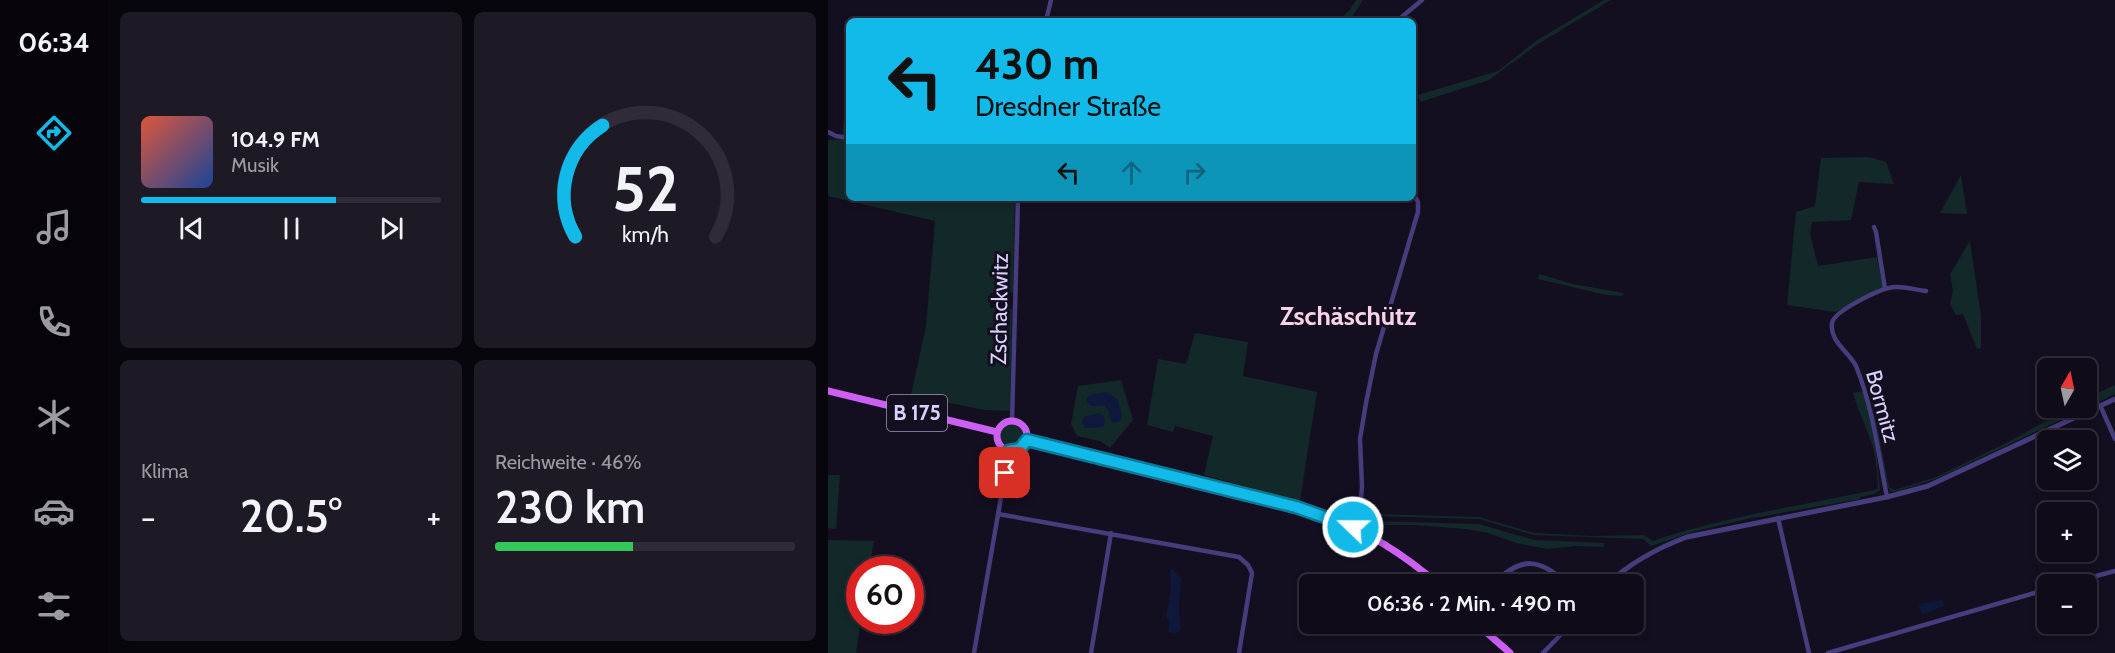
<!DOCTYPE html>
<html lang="de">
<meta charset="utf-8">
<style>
:root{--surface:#0f0b18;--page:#1d1925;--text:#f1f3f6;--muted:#9b9ba2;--line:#2f2b37;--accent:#11bae8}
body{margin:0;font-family:Cabin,sans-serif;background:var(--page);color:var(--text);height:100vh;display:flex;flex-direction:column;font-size:22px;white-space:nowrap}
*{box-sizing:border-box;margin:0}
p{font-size:20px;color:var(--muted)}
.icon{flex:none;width:33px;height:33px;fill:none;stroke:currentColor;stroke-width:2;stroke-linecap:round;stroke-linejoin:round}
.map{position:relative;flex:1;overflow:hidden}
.drawer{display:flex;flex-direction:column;gap:12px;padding:12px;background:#08060d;width:720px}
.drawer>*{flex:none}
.hud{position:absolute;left:18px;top:18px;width:570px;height:183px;border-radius:9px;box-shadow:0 3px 9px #0003,0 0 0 2px var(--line);background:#11bae8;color:#111;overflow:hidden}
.needle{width:39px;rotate:9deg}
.fabs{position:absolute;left:1209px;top:358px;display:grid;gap:12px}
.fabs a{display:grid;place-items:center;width:60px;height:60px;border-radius:9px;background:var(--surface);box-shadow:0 3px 9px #0003,0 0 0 2px var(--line);font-size:30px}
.speed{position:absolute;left:18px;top:556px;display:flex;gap:12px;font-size:30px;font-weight:700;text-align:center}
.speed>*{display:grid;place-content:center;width:78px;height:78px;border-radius:50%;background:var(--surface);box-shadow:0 3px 9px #0003,0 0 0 2px var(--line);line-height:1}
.speed .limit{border:9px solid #d22;background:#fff;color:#111}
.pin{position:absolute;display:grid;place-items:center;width:51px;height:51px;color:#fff;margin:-26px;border-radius:12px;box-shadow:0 3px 9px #0006}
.me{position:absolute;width:66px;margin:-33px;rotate:292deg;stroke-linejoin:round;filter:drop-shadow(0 0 4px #0008)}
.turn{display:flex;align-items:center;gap:21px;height:126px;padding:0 30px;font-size:27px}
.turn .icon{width:78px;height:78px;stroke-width:2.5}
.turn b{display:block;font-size:42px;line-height:51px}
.lanes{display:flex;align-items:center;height:57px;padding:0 30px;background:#0003;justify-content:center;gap:30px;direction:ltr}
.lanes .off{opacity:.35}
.big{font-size:45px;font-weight:600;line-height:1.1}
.drawer .widget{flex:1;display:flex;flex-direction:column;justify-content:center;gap:9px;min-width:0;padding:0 21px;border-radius:9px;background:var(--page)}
.drawer .dial{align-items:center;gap:0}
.dial svg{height:156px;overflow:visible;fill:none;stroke:var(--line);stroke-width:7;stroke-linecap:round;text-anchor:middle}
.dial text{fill:var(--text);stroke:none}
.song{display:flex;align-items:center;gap:18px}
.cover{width:72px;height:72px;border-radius:9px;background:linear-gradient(135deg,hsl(10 70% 55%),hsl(220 70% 35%))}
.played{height:6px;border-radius:3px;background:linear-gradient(90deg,var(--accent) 65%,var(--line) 65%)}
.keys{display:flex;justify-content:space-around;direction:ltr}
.heat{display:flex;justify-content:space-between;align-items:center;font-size:33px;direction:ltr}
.charge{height:9px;border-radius:4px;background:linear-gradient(90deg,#34c759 46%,var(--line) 0)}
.drawer .tiles{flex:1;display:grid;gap:12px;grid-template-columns:repeat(2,1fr)}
.trip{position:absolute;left:471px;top:574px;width:345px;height:60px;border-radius:9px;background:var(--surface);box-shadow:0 3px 9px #0003,0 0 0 2px var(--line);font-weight:600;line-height:60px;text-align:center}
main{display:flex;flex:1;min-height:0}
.tabs{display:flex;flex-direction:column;width:108px;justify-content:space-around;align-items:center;background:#06040a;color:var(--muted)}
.tabs .icon{width:42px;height:42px}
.tabs .selected{color:var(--accent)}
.tabs b{font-size:27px;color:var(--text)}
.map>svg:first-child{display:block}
</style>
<main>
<nav class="tabs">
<b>06:34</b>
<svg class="icon selected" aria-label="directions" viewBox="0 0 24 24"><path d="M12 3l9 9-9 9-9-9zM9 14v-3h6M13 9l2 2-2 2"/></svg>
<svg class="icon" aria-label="music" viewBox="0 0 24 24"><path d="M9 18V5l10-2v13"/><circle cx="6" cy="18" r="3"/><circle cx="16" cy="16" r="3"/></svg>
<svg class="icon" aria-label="phone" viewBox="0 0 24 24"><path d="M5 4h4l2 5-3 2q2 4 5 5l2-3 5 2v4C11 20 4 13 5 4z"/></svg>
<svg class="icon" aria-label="climate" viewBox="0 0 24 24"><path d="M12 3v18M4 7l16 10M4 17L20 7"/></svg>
<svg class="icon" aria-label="car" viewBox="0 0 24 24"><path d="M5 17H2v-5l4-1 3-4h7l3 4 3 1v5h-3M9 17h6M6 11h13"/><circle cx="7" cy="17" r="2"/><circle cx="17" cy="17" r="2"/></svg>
<svg class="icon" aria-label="filters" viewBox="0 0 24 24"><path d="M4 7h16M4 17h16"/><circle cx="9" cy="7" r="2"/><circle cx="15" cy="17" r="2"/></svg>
</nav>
<section class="drawer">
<div class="tiles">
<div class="widget">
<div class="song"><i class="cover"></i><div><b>104.9 FM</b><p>Musik</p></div></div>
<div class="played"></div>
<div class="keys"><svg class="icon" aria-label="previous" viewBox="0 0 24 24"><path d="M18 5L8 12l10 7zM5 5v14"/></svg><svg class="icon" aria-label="pause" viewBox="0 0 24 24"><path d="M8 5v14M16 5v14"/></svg><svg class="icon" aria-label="next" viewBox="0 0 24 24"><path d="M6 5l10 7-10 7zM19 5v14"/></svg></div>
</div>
<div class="widget dial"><svg viewBox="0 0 100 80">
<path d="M14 69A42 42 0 1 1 86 69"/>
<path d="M14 69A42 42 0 0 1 28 12" stroke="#11bae8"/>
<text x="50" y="56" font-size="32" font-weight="700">52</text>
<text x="50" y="72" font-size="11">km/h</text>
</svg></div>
<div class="widget"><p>Klima</p>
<div class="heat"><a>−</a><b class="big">20.5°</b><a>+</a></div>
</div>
<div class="widget"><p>Reichweite · 46%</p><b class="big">230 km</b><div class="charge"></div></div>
</div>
</section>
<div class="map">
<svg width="1287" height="653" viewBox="0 0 1287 653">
<rect width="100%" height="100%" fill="#140f20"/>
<path fill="#122829" d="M528,0H535L521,21H509L521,11Z
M776,0H783L710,44L661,80L592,102L590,95L670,71L708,41Z
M21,78V135L14,136Z
M21,139V198H187L185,293H162V308L184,309L182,411L156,410L83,395L98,326L107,221L0,196V140Z
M1041,157L1058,162L1066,184L1031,182L1023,220L984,222L982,234L990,266L1049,257L1055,288L1008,312L959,305L968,212L987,206L993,158Z
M1133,175L1139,214L1112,213Z
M1142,241L1153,316V348L1149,349L1135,314L1128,315L1122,304L1125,291L1122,274Z
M711,274L745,284L796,293L794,296L778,295L710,279Z
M367,333L420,342L415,376L489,392L472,501L376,475L385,436L347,426L345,432L319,425L330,359L358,364Z
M293,380L305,420L282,448L272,441L249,436L243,424L250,386Z
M1287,385V394L1258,408L1259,398Z
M1048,390L1043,395L1061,487L1067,490L1108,477L1180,442L1242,408H1258L1108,479L1066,492L1062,491L1059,485L1041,391Z
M1037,391L1048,449L1052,490L1046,494L1032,497V499L919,519L868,531L823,546L815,539L706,535L651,519L545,516V514L651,517L706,533L764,536L816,535L825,541C897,516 973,506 1046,490L1050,488C1049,473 1048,458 1044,444C1038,426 1030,411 1025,393Z
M172 436a12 12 0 1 1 24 0a12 12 0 1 1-24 0Z
M0,475H12L8,529L0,528Z
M540,521L651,524L706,540L776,543V547L747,546L719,549L688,543L660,533L638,529L586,525H540Z
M0,540L46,541L41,570H32V621H33L28,653H0Z"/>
<path fill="#0d183b" d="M279,392L290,400L294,416L292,421L287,423L283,421L281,412L277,406H262L258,400L261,395Z
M271,413C277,415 278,422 275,427L256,428L254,421L256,417Z
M342,569H345L353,579L351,606L353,630L347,634L340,632L341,623L338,616L343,590Z
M1114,600L1116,604L1115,606L1095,615L1091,607L1092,604Z"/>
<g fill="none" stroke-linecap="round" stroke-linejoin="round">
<path stroke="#463d7c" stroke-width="4.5" d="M218,21L223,0
M569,21L594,0
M0,132L8,136L21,138
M1046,227L1048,232L1057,289
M1272,405L1287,439
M184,421L190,198
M1059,497C1050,452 1045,408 1028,366C1021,352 1001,341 1004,323C1006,311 1053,288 1066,287C1076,286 1088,290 1098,291
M170,514L411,557L420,565L424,573L411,653
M950,518L981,653
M519,524L531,510
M530,529L534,487L532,439L538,403L548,354L590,212V202L585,193
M1235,585L1287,571
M146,653L181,451
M263,653L283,533
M715,653L743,624
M1000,653L1220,589"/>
<path stroke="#463d7c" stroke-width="5" d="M665,585C692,556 712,557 740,585
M778,585C801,564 829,548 859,537L1059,497L1100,486L1287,399"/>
<path stroke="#cd60f3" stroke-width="7" d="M0,391L169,432
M169 436a15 15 0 1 1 30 0a15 15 0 1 1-30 0Z
M199,440L452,504L485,515L498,516
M496,515C539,531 576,554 611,585
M649,624L682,653"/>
</g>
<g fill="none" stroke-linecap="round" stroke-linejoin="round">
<defs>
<path id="route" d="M177,473L181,451L192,449L199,440L468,507L525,527"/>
</defs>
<use href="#route" stroke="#0b7997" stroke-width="15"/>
<use href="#route" stroke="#11bae8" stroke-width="10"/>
</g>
<g text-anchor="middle" stroke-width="6" stroke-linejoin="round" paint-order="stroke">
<rect fill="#140f20" stroke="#9f97ba" stroke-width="1.5" x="59" y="395" width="60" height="36" rx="4.5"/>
<g font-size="21" font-weight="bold" fill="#dbd1fc">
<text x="89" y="420">B 175</text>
</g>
<g font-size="22" fill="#dbd1fc" stroke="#140f20">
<text transform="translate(171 309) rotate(-89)" y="8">Zschackwitz</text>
<text transform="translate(1055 406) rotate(75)" y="8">Bormitz</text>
</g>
<g font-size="26" font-weight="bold" fill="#fcd3e8" stroke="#140f20">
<text x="520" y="325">Zschäschütz</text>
</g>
</g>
</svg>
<div class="fabs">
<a><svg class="needle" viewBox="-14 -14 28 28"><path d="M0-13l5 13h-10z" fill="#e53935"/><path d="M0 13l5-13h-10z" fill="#9b9ba2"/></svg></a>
<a><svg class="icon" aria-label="layers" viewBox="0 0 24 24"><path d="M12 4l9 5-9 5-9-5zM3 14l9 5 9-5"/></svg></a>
<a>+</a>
<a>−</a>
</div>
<div class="speed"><div class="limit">60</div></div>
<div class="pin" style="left:177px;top:473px;background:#d93025"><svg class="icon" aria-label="arrive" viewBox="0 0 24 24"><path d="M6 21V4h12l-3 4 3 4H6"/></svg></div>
<svg class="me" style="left:525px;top:527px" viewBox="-20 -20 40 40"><circle r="17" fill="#11bae8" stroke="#fff" stroke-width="3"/><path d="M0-11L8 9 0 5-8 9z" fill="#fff"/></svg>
<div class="trip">06:36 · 2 Min. · 490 m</div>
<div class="hud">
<div class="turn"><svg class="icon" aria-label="left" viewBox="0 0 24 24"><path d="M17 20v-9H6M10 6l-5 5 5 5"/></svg><div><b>430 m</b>Dresdner Straße</div></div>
<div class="lanes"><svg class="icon" aria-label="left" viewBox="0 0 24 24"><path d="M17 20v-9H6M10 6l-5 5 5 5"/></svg><svg class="icon off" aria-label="ahead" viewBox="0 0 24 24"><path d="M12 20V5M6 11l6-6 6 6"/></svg><svg class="icon off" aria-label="right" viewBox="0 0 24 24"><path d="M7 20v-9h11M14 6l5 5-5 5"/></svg></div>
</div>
</div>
</main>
